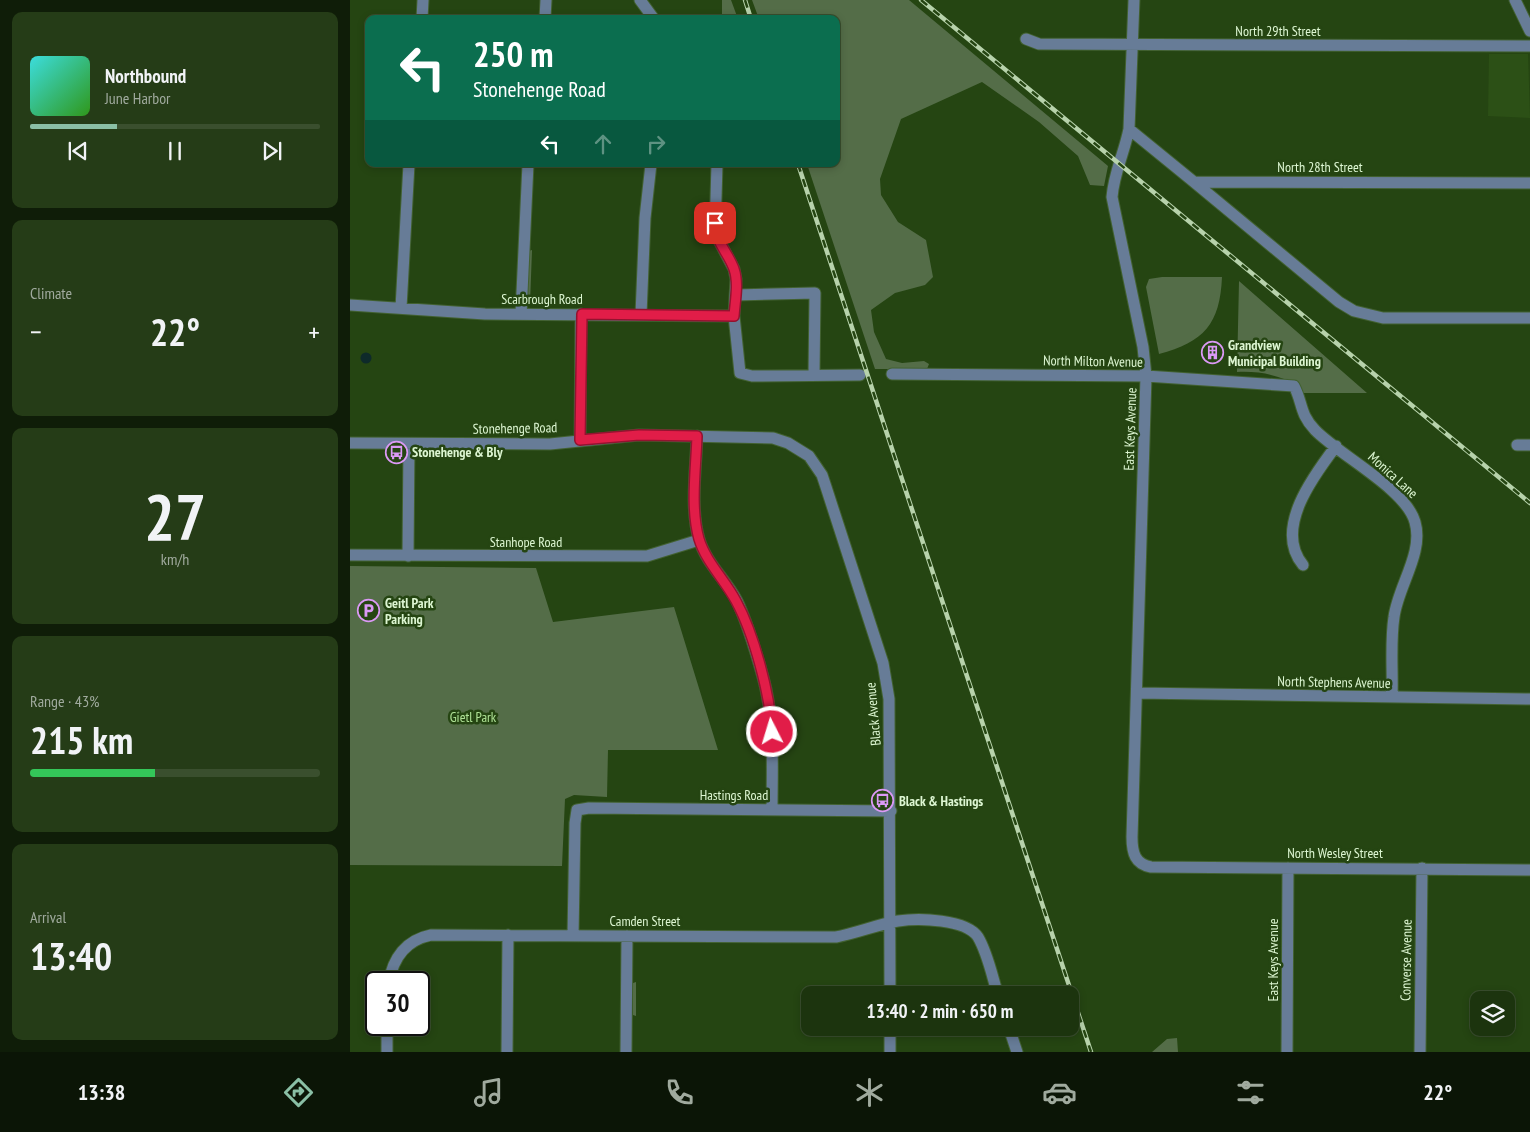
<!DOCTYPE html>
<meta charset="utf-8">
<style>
:root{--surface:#1c340e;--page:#253c17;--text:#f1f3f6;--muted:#a0aa9e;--line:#3a4f2e;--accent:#8abfa5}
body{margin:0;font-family:"PT Sans Narrow",sans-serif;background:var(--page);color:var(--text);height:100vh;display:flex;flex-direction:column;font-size:19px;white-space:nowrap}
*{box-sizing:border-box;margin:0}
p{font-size:16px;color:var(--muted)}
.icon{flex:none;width:28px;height:28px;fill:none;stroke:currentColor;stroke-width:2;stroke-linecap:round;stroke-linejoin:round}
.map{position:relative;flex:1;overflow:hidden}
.panel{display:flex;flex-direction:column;gap:12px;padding:12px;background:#0f1d08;width:350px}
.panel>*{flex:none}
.top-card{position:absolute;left:15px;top:15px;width:475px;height:152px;border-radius:10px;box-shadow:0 2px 8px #0003,0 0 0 1px var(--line);background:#0b6e4f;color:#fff;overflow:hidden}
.fabs{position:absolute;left:1120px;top:991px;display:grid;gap:10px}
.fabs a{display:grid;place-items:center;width:45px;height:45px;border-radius:10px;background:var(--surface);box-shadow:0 2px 8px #0003,0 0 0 1px var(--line);font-size:25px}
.speed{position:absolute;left:15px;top:971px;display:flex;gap:10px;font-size:25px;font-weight:700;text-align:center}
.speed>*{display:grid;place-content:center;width:65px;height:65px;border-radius:50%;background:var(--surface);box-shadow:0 2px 8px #0003,0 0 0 1px var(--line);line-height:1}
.speed .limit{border:2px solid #111;border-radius:8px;background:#fff;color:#111}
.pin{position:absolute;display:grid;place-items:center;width:42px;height:42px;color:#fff;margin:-21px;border-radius:10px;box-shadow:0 2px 8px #0006}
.me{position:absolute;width:55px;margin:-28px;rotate:355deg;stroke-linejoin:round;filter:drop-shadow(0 0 4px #0008)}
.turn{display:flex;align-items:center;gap:18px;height:105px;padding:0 25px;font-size:22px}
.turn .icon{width:65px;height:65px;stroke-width:2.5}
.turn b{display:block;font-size:35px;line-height:42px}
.lanes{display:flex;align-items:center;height:48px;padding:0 25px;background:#0003;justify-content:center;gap:25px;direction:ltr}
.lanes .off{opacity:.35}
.big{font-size:38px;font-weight:800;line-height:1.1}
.panel .widget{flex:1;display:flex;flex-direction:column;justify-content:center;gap:8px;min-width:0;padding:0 18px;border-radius:10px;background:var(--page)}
.panel .dial{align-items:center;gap:0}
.dial b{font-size:65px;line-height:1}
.song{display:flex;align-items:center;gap:15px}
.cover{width:60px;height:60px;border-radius:8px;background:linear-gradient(135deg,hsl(180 70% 55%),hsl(110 70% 35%))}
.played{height:5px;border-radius:2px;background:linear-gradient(90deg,var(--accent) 30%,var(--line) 30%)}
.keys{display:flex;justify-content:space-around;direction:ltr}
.heat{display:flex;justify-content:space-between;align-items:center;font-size:28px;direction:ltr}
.charge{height:8px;border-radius:4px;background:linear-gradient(90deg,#34c759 43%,var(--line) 0)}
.trip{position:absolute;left:451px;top:986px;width:278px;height:50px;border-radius:10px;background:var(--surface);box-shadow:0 2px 8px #0003,0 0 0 1px var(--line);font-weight:800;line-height:50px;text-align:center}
.tab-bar{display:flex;height:80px;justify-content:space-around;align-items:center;background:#0b1506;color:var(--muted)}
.tab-bar .icon{width:35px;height:35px}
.tab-bar .current{color:var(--accent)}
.tab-bar b{font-size:22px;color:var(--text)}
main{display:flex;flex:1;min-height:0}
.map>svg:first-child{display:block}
</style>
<main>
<section class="panel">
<div class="widget">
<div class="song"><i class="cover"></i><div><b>Northbound</b><p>June Harbor</p></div></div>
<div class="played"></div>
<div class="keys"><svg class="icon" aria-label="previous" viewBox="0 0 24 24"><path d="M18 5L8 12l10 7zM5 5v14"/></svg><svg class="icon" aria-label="pause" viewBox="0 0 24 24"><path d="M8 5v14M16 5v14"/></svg><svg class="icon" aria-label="next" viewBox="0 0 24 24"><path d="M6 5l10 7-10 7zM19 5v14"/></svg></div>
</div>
<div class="widget"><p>Climate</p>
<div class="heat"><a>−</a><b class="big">22°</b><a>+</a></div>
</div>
<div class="widget dial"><b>27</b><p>km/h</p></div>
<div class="widget"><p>Range · 43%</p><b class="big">215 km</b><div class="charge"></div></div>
<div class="widget"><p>Arrival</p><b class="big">13:40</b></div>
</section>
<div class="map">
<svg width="1180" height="1052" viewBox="0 0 1180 1052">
<rect width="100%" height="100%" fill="#254512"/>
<path fill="#2c5016" d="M1139,54H1178L1180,118L1138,116Z"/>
<path fill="#546d48" d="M372,0H381L388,19H372Z
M402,0H559L758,166L754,186L740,185L728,156L689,122L632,82L551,119L530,179L531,195L548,222L576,240L583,277L575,285L545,293L521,310L524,332L536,359L552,363L574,361L579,364L577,369H525L457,164H486V19H409Z
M182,250L180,304L177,302V296L179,251Z
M812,277H872C870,324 854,342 809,354L796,287L799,279Z
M889,281L1017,393H952L950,386C928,375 911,371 887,372Z
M0,566L186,568L203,622L324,607L368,750H258L257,797L224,795L215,799L212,866L0,865Z
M286,982V1016L283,1015V983Z
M827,1038L828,1052H802L817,1039Z"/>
<path fill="#0e2a2a" d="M10.5 358a5.5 5.5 0 1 1 11 0a5.5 5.5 0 1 1-11 0Z"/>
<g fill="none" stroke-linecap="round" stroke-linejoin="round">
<defs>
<path id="minor" d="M290,0L304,19
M784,0L779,129C774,154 764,172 762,197L793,347L796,376L782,837C782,853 785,864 801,867L1180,870
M1165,0L1180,31
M72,19L73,0
M195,19L196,0
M676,39L689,44L1180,46
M779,129L844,182L1180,183
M367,164L365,233L384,269L386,279L384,316L390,373L402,376L510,375
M844,182L989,302L1004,311L1033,318H1180
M386,295L465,293L464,374
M0,305L135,314L384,316
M51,308L59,164
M171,314L178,164
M291,315L295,218L301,164
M542,374L796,376L944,386C953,403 949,413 965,430C989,455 1056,489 1065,522C1074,553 1048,586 1044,617C1040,643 1043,671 1042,697
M347,436C346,469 340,508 349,539C356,563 376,580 387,601C398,624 406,652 413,677C425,720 422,766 422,810
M230,440L231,314
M0,443L200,444L289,435L423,438L438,443L459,456L472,475L476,487L533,663L539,699L540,995
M1167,445H1180
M0,555L297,556L349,540
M58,556L59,444
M953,565C923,529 964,475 986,446
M787,693L1180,699
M223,936L225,823L227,810L239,808L541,811
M39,982C43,958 56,940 81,935L486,937C507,933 529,924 548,921C569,918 616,919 628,937C638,954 642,976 648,995
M659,1028L667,1052
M37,1052V1025
M157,1052L158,935
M276,1052L277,936
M540,1052V1028
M937,1052L938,868
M1070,1052L1072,868"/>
</defs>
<use href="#minor" stroke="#426131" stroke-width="13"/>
<use href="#minor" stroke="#677c97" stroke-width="11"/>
<defs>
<path id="rail" d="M395,0L401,19
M571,0L1180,503
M448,164L741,1052"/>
</defs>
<use href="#rail" stroke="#b7d2ab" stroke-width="4.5"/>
<use href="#rail" stroke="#254512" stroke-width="2.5" stroke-dasharray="8" stroke-linecap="butt"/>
</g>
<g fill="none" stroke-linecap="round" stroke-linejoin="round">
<defs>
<path id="route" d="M365,223C365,242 378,252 384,269C389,283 385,302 384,316L232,314L230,440L289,435L347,436C346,469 340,507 349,539C356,562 375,580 386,601C404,634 420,694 422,732"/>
</defs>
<use href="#route" stroke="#92132f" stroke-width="12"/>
<use href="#route" stroke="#e11d48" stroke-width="9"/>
</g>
<defs>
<symbol id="building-ring" viewBox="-11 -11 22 22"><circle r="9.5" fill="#254512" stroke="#db99f5" stroke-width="1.5"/><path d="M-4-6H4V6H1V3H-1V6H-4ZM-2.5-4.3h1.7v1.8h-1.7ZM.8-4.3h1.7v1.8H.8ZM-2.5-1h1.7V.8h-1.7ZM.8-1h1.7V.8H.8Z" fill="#db99f5"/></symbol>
<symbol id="bus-ring" viewBox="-11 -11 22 22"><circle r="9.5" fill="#254512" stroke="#db99f5" stroke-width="1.5"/><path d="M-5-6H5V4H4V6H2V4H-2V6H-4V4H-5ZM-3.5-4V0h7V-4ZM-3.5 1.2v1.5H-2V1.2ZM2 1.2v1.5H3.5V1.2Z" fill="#db99f5"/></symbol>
<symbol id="parking-ring" viewBox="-11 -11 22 22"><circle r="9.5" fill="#254512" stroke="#db99f5" stroke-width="1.5"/><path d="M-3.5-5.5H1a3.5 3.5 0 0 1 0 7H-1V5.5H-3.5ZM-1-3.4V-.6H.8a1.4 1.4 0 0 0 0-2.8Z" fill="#db99f5"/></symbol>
</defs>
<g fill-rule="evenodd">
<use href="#building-ring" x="850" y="340" width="25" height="25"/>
<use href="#bus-ring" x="34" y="440" width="25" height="25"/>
<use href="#parking-ring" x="6" y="598" width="25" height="25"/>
<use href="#bus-ring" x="520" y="788" width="25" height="25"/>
</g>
<g text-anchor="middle" stroke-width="5" stroke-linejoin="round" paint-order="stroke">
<g font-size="14" fill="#ddf6d2" stroke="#254512">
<text x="928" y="36">North 29th Street</text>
<text x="970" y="172">North 28th Street</text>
<text x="192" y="304">Scarbrough Road</text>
<text transform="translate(743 361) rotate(1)" y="5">North Milton Avenue</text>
<text transform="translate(165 428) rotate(-1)" y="5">Stonehenge Road</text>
<text transform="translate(780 429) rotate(-88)" y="5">East Keys Avenue</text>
<text transform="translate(1043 475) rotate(42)" y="5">Monica Lane</text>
<text x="176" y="547">Stanhope Road</text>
<text transform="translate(984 682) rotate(1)" y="5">North Stephens Avenue</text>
<text transform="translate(523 714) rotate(-95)" y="5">Black Avenue</text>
<text x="384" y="800">Hastings Road</text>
<text x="985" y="858">North Wesley Street</text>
<text x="295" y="926">Camden Street</text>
<text transform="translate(923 960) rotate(-90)" y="5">East Keys Avenue</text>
<text transform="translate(1056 960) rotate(-89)" y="5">Converse Avenue</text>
</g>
<g font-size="14" font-weight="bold" fill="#ddf6d2" stroke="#254512" text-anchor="start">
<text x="878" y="350">Grandview<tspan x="878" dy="16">Municipal Building</tspan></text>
<text x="62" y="457">Stonehenge &amp; Bly</text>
<text x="35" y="608">Geitl Park<tspan x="35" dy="16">Parking</tspan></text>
<text x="549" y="806">Black &amp; Hastings</text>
</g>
<g font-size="14" fill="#afe296" stroke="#254512">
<text x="123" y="722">Gietl Park</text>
</g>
</g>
</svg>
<div class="fabs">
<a><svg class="icon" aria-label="layers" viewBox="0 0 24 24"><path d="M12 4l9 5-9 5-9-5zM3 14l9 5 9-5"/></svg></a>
</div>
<div class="speed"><div class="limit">30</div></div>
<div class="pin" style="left:365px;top:223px;background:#d93025"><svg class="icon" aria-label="arrive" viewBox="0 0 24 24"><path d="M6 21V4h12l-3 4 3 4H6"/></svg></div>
<svg class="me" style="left:422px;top:732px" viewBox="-20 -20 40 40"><circle r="17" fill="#e11d48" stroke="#fff" stroke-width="3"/><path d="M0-11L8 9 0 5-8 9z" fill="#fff"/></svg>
<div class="trip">13:40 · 2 min · 650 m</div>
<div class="top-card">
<div class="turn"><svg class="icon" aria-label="left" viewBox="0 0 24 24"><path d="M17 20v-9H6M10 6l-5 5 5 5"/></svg><div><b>250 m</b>Stonehenge Road</div></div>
<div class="lanes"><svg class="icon" aria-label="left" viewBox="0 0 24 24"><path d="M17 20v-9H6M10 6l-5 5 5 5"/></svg><svg class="icon off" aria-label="ahead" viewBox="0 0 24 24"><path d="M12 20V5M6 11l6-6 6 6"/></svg><svg class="icon off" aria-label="right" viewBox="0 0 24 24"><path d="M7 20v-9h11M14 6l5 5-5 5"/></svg></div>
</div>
</div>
</main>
<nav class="tab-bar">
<b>13:38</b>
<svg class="icon current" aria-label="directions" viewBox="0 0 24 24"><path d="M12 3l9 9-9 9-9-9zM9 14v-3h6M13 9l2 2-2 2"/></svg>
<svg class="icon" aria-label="music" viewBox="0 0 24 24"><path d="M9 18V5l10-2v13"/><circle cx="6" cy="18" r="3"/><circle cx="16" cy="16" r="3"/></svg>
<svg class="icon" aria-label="phone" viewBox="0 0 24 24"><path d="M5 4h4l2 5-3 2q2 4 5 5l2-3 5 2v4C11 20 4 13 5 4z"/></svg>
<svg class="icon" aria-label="climate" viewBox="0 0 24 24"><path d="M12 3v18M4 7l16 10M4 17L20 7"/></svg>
<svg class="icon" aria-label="car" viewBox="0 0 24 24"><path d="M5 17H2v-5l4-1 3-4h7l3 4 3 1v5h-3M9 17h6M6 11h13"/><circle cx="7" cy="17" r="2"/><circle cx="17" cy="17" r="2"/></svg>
<svg class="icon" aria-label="filters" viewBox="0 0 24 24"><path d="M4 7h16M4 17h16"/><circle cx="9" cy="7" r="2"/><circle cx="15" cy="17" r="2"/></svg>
<b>22°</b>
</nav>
